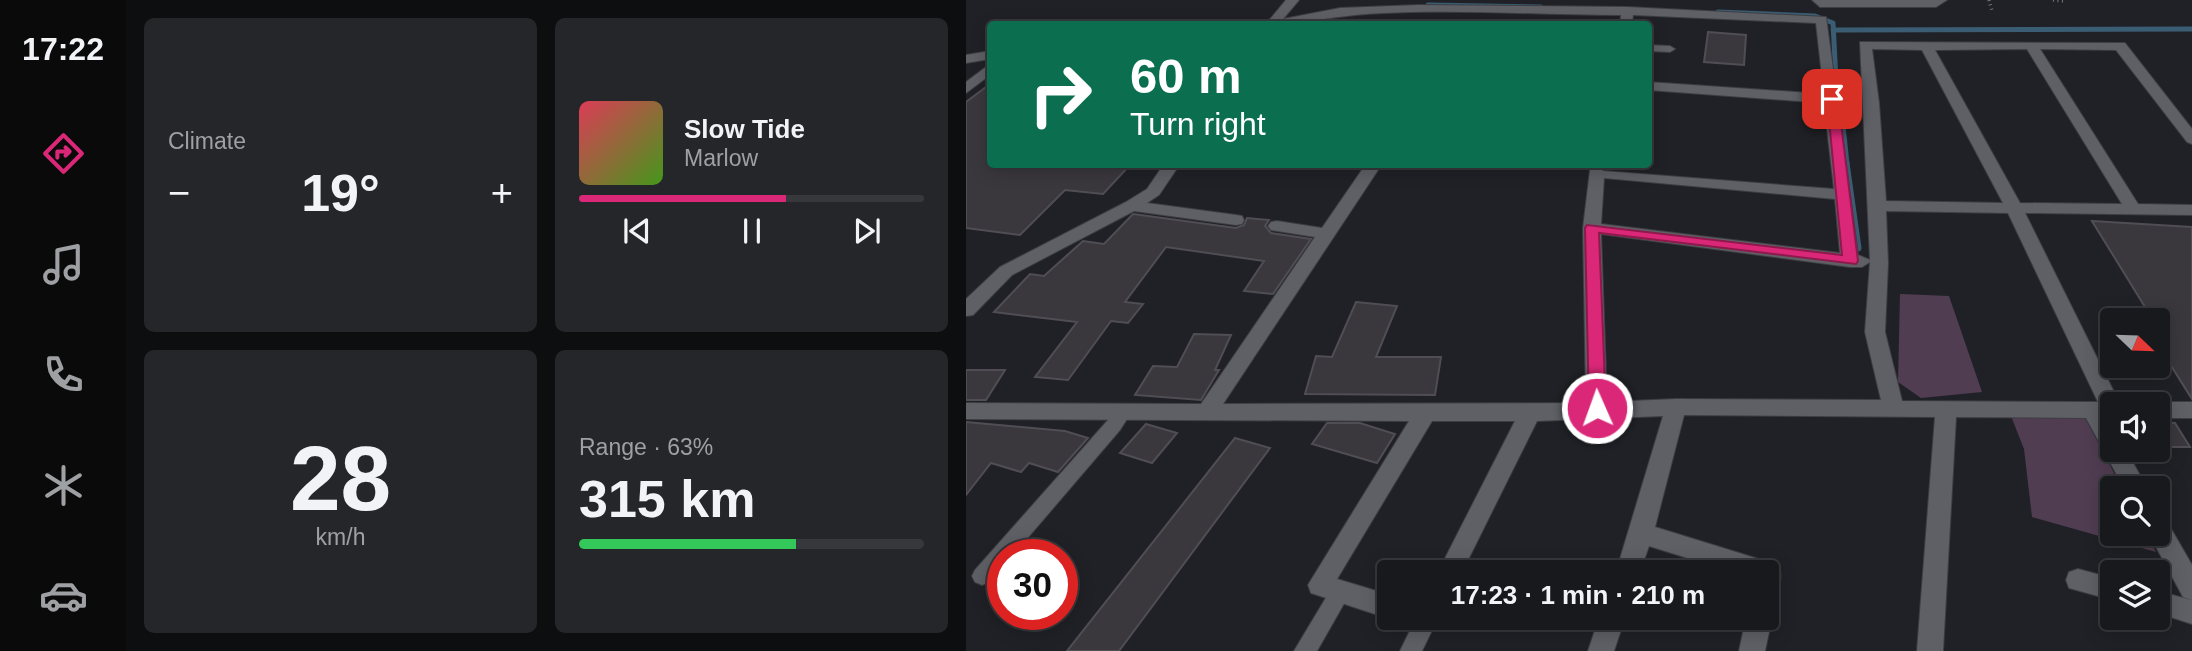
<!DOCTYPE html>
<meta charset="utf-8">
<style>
:root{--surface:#18191c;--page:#252629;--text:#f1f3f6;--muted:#9fa0a3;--line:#36383b;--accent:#db2777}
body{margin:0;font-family:Arial,sans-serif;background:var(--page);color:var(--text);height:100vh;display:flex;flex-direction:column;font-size:26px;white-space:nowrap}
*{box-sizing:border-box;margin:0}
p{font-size:23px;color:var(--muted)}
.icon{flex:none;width:38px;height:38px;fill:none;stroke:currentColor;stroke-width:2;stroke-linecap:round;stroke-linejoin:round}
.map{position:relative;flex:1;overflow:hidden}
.drawer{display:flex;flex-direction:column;gap:18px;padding:18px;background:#0d0e0f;width:840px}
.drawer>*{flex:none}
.banner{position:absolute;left:21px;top:21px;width:665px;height:147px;border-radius:7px;box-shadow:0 4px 18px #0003,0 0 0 2px var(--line);background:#0b6e4f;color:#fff;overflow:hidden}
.needle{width:46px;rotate:113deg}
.fabs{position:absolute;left:1134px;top:308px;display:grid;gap:14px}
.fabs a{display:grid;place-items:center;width:70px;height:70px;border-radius:7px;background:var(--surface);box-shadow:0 4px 18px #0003,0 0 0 2px var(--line);font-size:35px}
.speed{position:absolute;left:21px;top:539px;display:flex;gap:14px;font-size:35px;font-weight:700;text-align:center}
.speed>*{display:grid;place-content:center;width:91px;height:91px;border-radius:50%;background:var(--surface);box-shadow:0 4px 18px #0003,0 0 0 2px var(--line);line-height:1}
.speed .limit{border:10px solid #d22;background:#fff;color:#111}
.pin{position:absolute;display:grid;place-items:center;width:60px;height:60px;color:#fff;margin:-30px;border-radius:14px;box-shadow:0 4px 10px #0006}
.me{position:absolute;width:77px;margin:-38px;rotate:358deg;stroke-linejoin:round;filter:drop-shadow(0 0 5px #0008)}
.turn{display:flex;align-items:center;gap:24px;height:147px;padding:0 28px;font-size:32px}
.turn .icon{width:91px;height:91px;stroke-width:2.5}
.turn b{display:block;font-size:49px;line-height:60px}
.big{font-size:52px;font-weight:700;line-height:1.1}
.drawer .tile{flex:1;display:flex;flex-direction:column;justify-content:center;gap:10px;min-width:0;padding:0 24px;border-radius:10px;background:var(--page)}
.drawer .dial{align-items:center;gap:0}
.dial b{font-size:91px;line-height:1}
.song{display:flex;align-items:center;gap:21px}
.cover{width:84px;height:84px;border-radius:10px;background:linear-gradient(135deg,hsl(350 70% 55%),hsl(100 70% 35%))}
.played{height:7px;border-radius:4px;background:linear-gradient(90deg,var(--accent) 60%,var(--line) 60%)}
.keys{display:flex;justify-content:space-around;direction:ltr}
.heat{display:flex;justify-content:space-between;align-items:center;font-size:38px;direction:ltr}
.charge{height:10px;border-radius:5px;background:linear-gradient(90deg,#34c759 63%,var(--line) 0)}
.drawer .tiles{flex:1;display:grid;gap:18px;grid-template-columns:repeat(2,1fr)}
.trip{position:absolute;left:411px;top:560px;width:402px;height:70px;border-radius:7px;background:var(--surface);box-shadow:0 4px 18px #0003,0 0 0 2px var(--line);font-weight:700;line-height:70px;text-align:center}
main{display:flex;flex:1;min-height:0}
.dock{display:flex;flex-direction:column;width:126px;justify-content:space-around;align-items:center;background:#0a0a0b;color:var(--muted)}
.dock .icon{width:49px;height:49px}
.dock .active{color:var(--accent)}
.dock b{font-size:32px;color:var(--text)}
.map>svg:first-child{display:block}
</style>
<main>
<nav class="dock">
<b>17:22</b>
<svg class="icon active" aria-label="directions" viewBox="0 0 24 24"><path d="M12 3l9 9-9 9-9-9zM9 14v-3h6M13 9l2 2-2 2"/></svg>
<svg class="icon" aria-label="music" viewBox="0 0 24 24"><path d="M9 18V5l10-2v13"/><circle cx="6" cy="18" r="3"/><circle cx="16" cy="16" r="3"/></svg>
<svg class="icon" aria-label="phone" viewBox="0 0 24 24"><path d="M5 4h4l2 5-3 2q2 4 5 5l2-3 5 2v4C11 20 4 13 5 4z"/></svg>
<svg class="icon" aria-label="climate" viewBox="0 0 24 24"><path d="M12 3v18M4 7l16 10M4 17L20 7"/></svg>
<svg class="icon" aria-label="car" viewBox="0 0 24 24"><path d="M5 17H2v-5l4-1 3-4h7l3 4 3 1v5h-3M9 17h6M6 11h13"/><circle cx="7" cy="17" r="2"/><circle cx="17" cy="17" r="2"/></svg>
</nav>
<section class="drawer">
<div class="tiles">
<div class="tile"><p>Climate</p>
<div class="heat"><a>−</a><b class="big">19°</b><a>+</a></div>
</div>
<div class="tile">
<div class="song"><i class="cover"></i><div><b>Slow Tide</b><p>Marlow</p></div></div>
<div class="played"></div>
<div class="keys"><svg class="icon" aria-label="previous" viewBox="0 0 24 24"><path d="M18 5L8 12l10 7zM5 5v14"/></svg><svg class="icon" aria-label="pause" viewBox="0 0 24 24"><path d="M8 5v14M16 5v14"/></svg><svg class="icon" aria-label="next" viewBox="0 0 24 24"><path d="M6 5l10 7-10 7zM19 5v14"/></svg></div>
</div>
<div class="tile dial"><b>28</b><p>km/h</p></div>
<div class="tile"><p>Range · 63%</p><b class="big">315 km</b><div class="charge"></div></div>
</div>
</section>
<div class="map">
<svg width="1226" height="651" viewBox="0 0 1226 651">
<rect width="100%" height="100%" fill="#202126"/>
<path fill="#513d52" d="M934,294L983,296L1016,392L955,398L932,382Z
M1045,416H1118L1156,488H1146V534H1180L1190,552L1066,517L1058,449Z"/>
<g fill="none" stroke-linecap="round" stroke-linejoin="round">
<path stroke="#3b5d73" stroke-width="5" d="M462,5L575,7
M752,12L849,16L867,23L871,100L875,106L881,164
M289,24H297
M867,30L1226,29"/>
<path stroke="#3b5d73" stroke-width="7" d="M880,163L892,248"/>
</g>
<path fill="#3a383d" stroke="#504e54" stroke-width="2" d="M742,32L780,35L778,65L738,62Z
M24,84V164H165L137,194L99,190L54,235L0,228V102Z
M167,214L270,228L278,225L281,218L303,220L299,226L305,233L345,239L307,294L278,291L298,261L200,247L159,302L177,304L162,323L145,321L102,380L69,377L111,322L28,312L64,274L78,276L117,241L138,244Z
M1126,221L1226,227V399L1192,345H1202L1192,329V320H1187Z
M390,302L431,306L410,357H475L469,395L339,394L350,356L366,357Z
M228,334L265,335L249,370H253L235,400L169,395L187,366L211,367Z
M0,370H39L20,400H0Z
M0,422L99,431L122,438L92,472L63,463L55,472L25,463L0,495Z
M1192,422L1209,423L1224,447H1192Z
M361,423H394L429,434L411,463L346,444Z
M180,424L211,433L186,463L154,453Z
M269,438L304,448L153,651H101Z"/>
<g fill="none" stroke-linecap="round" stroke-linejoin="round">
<defs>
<path id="service" d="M682,45L704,46L709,49L704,52L682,51Z
M625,164H638L635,176H625Z
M157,404L163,406L166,411L154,430L47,555H37V567L23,582L16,585L9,582L6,576L9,570L142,420L151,406Z
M374,584L381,586L384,593L351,651H328L367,586Z
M450,618H472L456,651H434Z"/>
<path id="minor" d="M320,0H333L317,19L374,8L453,5L661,7L860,17L892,255L904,260L894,42L1159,43L1226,129V144L1221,142L1150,50L1074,49L1172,204L1226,205V215L1059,213L1154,404H1146V418H1141L1146,426V450H1160L1181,488H1158L1120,418L990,417L977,651H951L969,417L718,415L689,527L812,565C816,574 815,580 811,589L802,592V572H766L683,546L674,572H650L697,416L571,421L496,572H472L549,421H466L371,579L424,595V618H426L424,619L345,593L342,585L443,421L0,419V403L235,404L349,237L305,230L302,226L305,222L311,221L356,228L400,164H416L257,404L620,403L617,228L624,170L868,189L858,103L682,90V82L858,94L850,23L667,15L666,24H654L655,15C576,15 496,9 418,13C378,14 340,24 300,24ZM906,49L956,50L1037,203L920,201L913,103ZM1061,49L1156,204L1054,203L969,50ZM638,178L869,199L874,253L635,224ZM920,211L1042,213L1132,402L936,401L919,332L922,263ZM635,234L884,267H896L904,262L899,332L915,400L710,399L641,402Z
M846,0H981L970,7H854Z
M24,51V59L0,63V55Z
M24,64V75L0,93V82Z
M198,164H214L193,195L181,203L270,215L276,216L278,220L276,224L270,225L168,211L46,275L7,315L0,316V299L34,267L160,202L181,189Z
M1192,402H1226V418H1192V404H1185Z
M1192,517L1200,520L1226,565V624L1192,613V591L1225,600L1217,597L1183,534H1192Z
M1112,569L1146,578V600L1103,588L1100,580L1103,572Z
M802,610L806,618L799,651H773L780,618H802Z
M633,618H659L648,651H622Z"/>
</defs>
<use href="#service" stroke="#3d3e42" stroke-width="2"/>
<use href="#minor" stroke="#3d3e42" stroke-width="2"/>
<path stroke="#77787c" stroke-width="3.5" stroke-dasharray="1 3.5" stroke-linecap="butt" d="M1023,0L1026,11
M1087,0L1098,1"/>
<use href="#service" fill="#5f6066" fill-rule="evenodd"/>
<use href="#minor" fill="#5f6066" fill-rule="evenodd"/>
</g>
<path fill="#db2777" stroke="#8e194d" stroke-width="2" d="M866,95L872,99L892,261L890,264L633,233L640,408L637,413H625L623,408L619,228L621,225L876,255L861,99Z"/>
</svg>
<div class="fabs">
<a><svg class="needle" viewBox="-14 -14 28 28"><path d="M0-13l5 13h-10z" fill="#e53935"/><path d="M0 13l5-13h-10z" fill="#9fa0a3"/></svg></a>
<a><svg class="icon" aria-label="sound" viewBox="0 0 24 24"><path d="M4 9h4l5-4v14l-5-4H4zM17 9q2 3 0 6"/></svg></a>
<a><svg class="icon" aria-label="search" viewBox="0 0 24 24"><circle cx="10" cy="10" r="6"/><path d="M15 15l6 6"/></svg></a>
<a><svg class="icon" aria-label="layers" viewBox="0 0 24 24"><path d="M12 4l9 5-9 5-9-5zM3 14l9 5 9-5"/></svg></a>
</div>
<div class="speed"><div class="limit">30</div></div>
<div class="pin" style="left:866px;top:99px;background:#d93025"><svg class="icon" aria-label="arrive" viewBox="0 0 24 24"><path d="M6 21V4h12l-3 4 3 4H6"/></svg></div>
<svg class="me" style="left:631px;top:408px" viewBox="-20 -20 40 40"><circle r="17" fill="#db2777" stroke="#fff" stroke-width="3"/><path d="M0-11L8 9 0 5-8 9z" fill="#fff"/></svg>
<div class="trip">17:23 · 1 min · 210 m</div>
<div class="banner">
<div class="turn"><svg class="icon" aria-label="right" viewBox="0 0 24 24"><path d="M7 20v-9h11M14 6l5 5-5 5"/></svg><div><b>60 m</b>Turn right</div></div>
</div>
</div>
</main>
